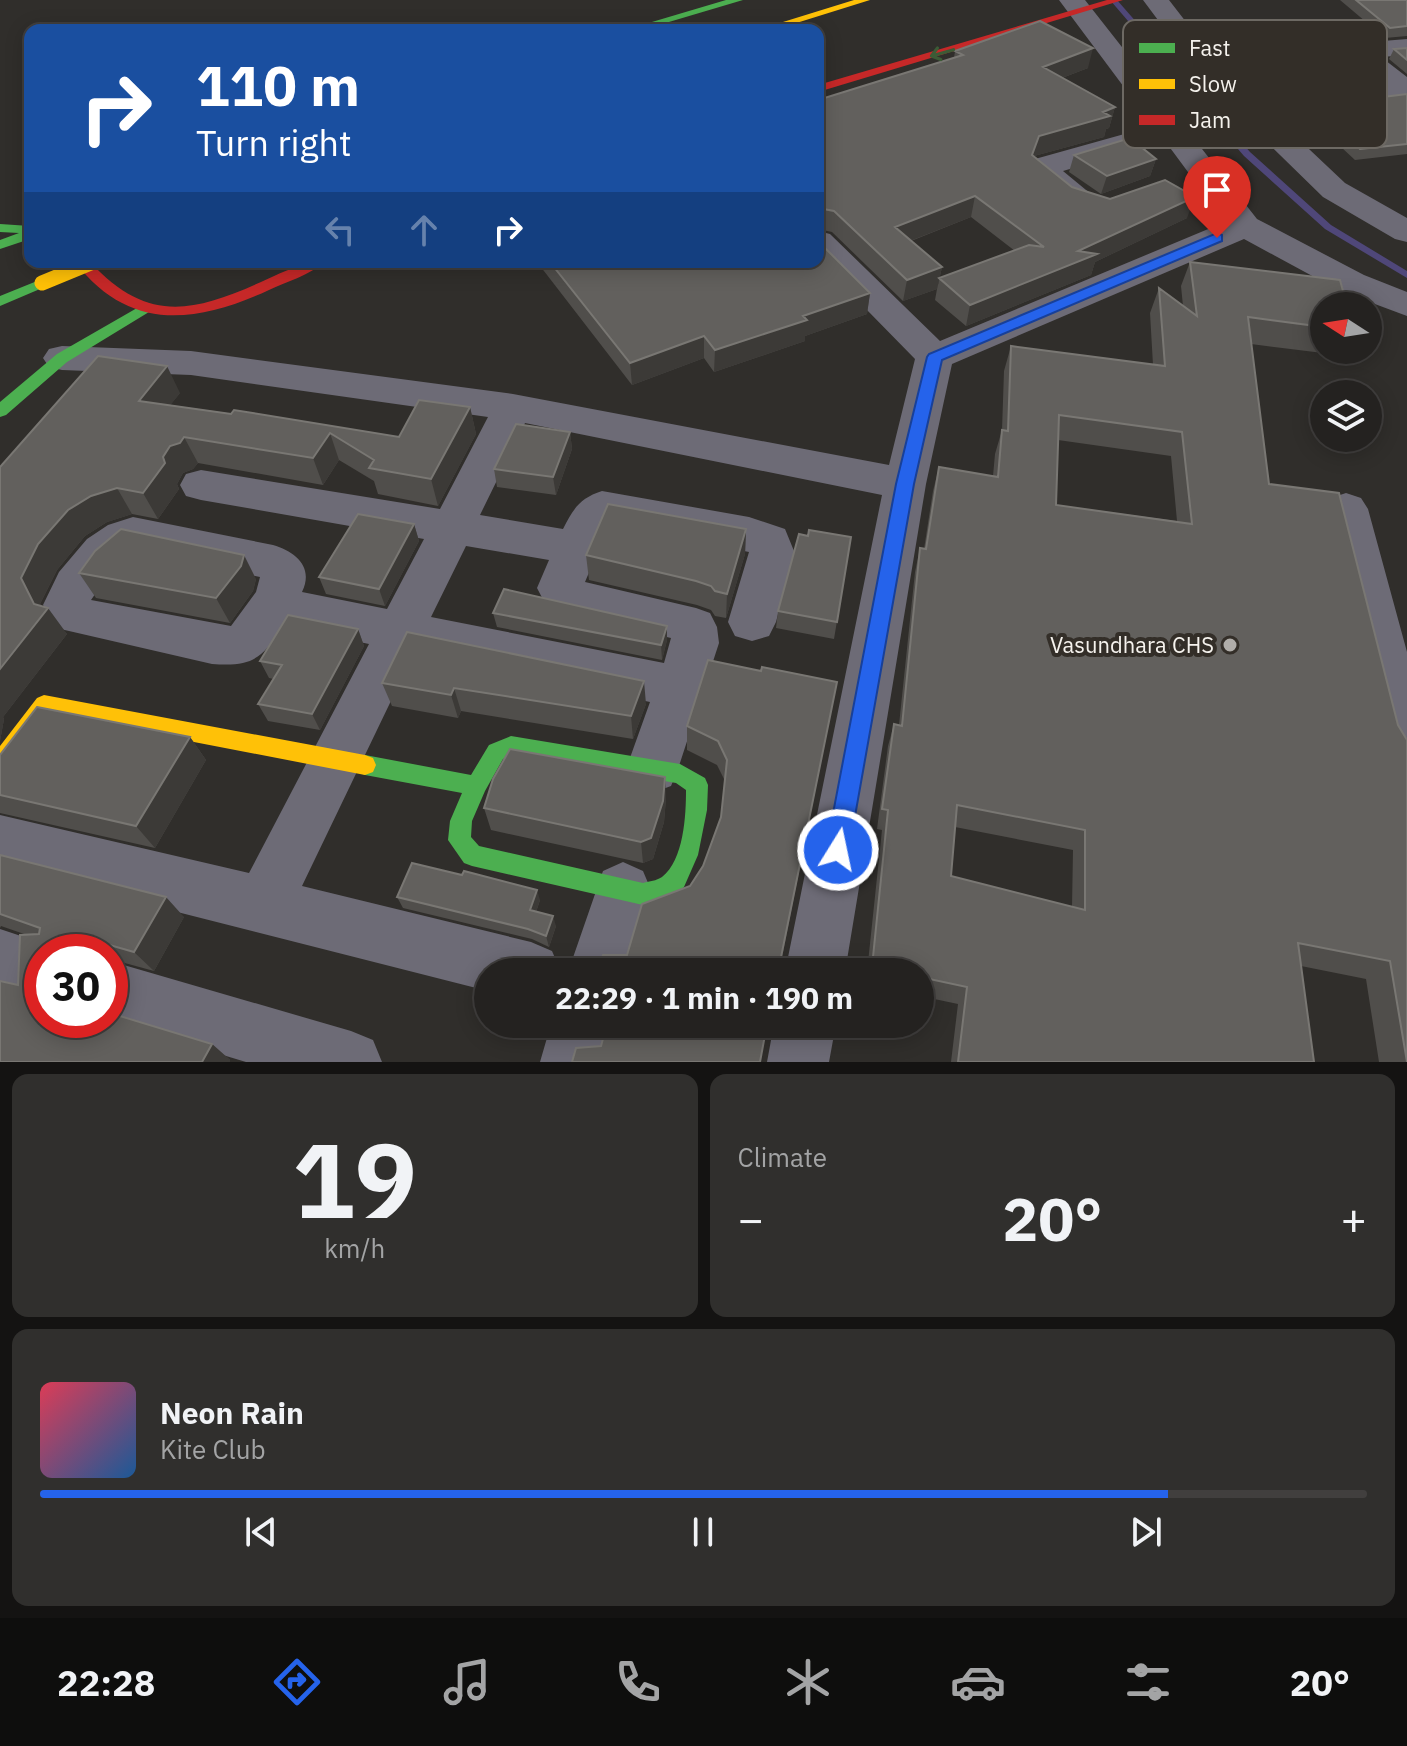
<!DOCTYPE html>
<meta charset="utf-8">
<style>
:root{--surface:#242220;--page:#302f2d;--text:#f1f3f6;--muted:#a3a4a5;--line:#413f3e;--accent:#2563eb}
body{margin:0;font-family:"IBM Plex Sans",sans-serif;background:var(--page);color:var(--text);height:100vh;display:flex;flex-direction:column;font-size:30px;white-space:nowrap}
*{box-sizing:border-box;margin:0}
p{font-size:26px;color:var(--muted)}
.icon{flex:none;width:44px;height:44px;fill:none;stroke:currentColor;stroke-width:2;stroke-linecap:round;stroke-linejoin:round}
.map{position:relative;height:1062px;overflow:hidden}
.sheet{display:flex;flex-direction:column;gap:12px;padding:12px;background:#141312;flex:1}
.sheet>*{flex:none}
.hud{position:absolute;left:24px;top:24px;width:800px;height:244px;border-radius:16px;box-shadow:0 4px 20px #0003,0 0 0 2px var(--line);background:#1a4fa0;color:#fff;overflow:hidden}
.needle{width:52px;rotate:282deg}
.controls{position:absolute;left:1310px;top:292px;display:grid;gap:16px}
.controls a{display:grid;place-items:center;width:72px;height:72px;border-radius:50%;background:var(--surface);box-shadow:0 4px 20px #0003,0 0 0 2px var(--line);font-size:40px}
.speed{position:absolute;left:24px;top:934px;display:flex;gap:16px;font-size:40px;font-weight:700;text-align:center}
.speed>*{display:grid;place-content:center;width:104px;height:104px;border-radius:50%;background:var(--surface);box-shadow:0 4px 20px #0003,0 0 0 2px var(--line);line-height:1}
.speed .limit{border:12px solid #d22;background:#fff;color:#111}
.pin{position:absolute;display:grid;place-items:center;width:68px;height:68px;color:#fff;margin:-82px -34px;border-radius:50% 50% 50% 0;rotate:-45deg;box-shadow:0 0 8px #0007}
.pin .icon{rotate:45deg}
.me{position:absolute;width:88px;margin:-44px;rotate:10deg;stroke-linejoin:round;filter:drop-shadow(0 0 6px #0008)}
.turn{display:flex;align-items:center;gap:28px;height:168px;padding:0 40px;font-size:36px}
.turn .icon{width:104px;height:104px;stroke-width:2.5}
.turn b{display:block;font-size:56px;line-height:68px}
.lanes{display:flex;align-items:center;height:76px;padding:0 40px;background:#0003;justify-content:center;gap:40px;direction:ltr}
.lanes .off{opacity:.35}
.big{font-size:60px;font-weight:700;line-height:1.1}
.sheet .widget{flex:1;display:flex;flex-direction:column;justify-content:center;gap:12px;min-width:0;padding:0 28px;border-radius:16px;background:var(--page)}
.sheet .dial{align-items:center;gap:0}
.dial b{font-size:104px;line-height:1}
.song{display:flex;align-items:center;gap:24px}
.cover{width:96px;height:96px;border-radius:12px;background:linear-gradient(135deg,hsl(350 70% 55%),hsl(210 70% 35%))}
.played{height:8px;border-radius:4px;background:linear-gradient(90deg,var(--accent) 85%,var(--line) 85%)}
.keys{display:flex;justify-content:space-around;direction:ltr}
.heat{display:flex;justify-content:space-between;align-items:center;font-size:44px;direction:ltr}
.sheet .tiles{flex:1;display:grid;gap:12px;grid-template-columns:1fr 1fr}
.widget:last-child{grid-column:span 2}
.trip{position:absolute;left:474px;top:958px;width:460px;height:80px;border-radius:40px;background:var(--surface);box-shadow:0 4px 20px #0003,0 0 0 2px var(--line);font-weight:700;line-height:80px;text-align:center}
.menu{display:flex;height:128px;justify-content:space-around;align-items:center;background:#0e0e0d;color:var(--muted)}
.menu .icon{width:56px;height:56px}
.menu .selected{color:var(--accent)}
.menu b{font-size:36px;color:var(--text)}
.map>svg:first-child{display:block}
</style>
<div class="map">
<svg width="1407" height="1062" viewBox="0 0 1407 1062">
<rect width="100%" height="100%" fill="#302e2b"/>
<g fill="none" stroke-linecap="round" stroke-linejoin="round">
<path fill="#4f4779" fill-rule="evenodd" d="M1110,0H1117L1250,152L1331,225L1407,271V278L1325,229L1244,156Z"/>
<path fill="#6d6b76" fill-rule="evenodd" d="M1059,0H1085L1257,219L1364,275L1407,292V316L1340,291L1244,239L952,364L926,484L845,972H785L882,495L525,423L480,515L563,529C573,509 580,498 602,491L749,517L785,529L794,551L776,622L769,636L752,641L735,636L728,622L749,552L611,525L608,527L585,582L696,608L710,613L717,627L719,643L678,769L671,786L652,793L633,786L626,769L650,702L414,653L302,886L531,942L552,951L561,972H488V991L0,867V815L249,873L369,644L283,626C262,659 252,667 212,664L56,628L43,605L59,572L87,539L108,525L133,517L273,545C296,552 314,567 302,592L387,609L424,539L201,500L186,496L180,485L186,474L201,470L440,509L488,417L191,375L62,370L49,367L43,358L49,349L62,346L191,351L513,394L889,465L915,359L818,260V231L830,234L940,341L1225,222L1165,141L1063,171L1103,204L1098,211C1073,217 1053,194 1034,180L1029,173L1035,159L1153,126ZM466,546L549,560L537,588L548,609L671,638L664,663L431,617ZM135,551L260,577L256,592L231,626L91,600L109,574Z
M1143,0H1169L1193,31L1336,23L1345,25L1349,31L1345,37L1336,39L1205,46L1222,67L1257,100L1384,87L1342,50L1346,44L1407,39V55L1381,57L1407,77V102L1274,116L1345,183L1407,218V242L1395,239L1323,197L1202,79Z
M1346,493L1361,498L1368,509L1407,652V769L1389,762L1381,746L1324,509L1331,498Z
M623,862L643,871L651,890L628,972H568L603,871Z
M0,929L63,950L42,952V1001L0,989Z
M110,961L351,1031L373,1040L382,1062H246L110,1021L107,1020H110Z
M551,1024H613L602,1062H540Z
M774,1024H836L829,1062H767Z"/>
<path fill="#4caf50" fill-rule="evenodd" d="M726,0H743L642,30H625Z
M0,224L30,226V239L0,249V240L19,233L0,232Z
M42,279L47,280V286L0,306V296Z
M144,304L151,309L149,312L67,362L6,415L0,417V402L57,354Z
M511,736L680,764L705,778L708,785L707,810L698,855L684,887L676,895L662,901L643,905L472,866L464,863L448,840L450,821L462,793L365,775L357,772L354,765L357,758L365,755L471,775L489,745ZM512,755L676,783L686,790C686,815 684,860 662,877C656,881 650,881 643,883L479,846L471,837L472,821L485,791L503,759Z"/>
<path fill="#ffc107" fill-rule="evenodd" d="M854,0H870L774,30H757Z
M44,695L365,755L373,758L376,765L373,772L365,775L49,714L8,770L0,773V746L37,698Z"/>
<path fill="#c62828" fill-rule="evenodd" d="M1107,0H1123L818,92V85Z
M75,262H90C146,322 190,314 261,282C282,273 300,262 324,262C310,275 286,282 269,290C195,324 129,332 75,262Z"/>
<path stroke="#ffc107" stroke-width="15" d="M42,283L93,262"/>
</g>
<path fill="#504e4b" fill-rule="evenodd" d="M1340,0H1407V36L1385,38Z
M1344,44L1381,76L1377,85L1315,91L1274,53L1277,45Z
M1407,48V74L1389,59L1394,49Z
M955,51L1088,68L1062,78L1115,107L1109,128L1106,129L1104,137L1034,156L1072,187L1110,199L1187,218L1095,262L1091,275L966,326L935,300L939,278L1015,251L971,217L911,241L942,267L937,289L903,301L832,232L818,229V100L954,58Z
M1407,94V154L1355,160L1313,121L1318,110L1340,108L1343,102Z
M1074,155L1156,159L1150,176L1101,194L1069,172Z
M537,262H818L870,293L867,314L805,336V341L714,372L704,358L632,385Z
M1190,262L1324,306V350H1342L1339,355L1251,344L1269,484L1339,493L1407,1062H1379L1366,979L1301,966L1314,1062H951L958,1004L920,996V972H867L882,830L877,829L888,746L894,724L899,725L915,572L920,548L924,549L933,491L939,467L993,476L995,454L1002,430L1004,371L1011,346L1153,365L1150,313L1159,288L1183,306L1181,286ZM1058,440L1171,456L1177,521L1056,505ZM955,827L1073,850L1072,907L951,876Z
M180,393L170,405L399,437L470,407L476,434L438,506L378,494L374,481L339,460L323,485L198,463L193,469L183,473L177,484L179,489L158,519L132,514L107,522L85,536L57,570L40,604L67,634L3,717L4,719L0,741V467Z
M570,432L572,449L556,495L497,487L494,469Z
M414,524L419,541L385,606L326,594L319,577Z
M746,529L745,554L726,618L715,616L711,610L697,605L589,580L586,555Z
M808,536L851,537L834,639L776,628L778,611Z
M79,573L256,579L253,591L230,623L96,598Z
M493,613L667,626V640L662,660L497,627Z
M358,629L364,646L320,730L268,721L258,704L274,679L269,678L260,661Z
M407,632L646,704L633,739L461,711L458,718L392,706L382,683Z
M761,671L837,682L779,972L627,955L690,886L703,866L721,817L725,781L717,765L687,750V726Z
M190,737L206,760L155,848L0,813V755Z
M666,798L664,822L653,859L643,863L491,830L484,808Z
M0,855L184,917L154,971L110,959V952H42V1020L212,1044L230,1060V1062H0L18,985L27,935L1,926L0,928Z
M397,897L540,900L536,912L556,926L549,947L532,939L403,908Z"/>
<path fill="#3c3a37" d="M1093,48L1088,68L1038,87L1043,67Z
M1115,107L1109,128L1106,129L1104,137L1034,156L1032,155L1039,136Z
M1156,159L1150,176L1101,194L1107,176Z
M975,196L971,217L892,248L895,227Z
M1195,197L1187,218L1095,262L1091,275L966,326L970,305L1078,251Z
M942,267L937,289L903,301L907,280Z
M870,293L867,314L805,336V341L714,372L715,350L803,316Z
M704,336V358L632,385L630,363Z
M167,366L180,393L153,427L139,401Z
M470,407L476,434L438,506L431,479Z
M570,432L572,449L556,495L553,477Z
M330,433L339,460L323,485L313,458Z
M184,437L198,463L193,469L183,473L177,484L179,489L158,519L143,493L170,446Z
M117,488L132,514L107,522L85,536L57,570L40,604L45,613L48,608L67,634L3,717L4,719L0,741V669L21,578L38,544L68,510L91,496Z
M414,524L419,541L385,606L379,589Z
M746,529L745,554L726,618L727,594Z
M244,555L256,579L253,591L230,623L216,598Z
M667,626V640L662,660L661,645Z
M358,629L364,646L320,730L312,714Z
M644,681L646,704L633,739L631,716Z
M837,682L779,972H778Z
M454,688L461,711L458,718L451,695Z
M190,737L206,760L155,848L136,826Z
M665,777L666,798L664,822L653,859L643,863L641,842Z
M537,890L540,900L533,921L530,910Z
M166,897L184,917L154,971L134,952Z
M553,916L556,926L549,947L546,936Z
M89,939L104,952H84L85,942Z
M212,1044L230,1060V1062H202Z"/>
<path fill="#62605d" stroke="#797773" stroke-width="2" fill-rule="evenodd" d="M1356,0H1407V26L1390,28Z
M1040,21L1093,48L1043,67L1115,107L1103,112L1110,116L1039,136L1032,155L1072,187L1110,199L1165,180L1195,197L1078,251L1097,254L970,305L939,278L1029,245L1044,247L975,196L895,227L942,267L907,280L834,211L818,208V216V100L963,55L955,51Z
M1407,48V60L1394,49Z
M1407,94V144L1360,149L1318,110L1349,107L1343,102Z
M1130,138L1156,159L1107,176L1074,155Z
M818,241L870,293L803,316L807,320L715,350L704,336L630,363L550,262H818Z
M1190,262L1340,280L1347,306H1324V327L1248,317L1269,484L1339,493L1398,725L1407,740V1062L1390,961L1298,943L1314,1062H958L967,987L920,977V972H896L872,967L888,810L882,809L894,724L902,726L920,548L926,549L939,467L998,477L1002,430L1008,431L1011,346L1165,366L1159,288L1197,316ZM1059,415L1182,432L1192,524L1056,505ZM957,805L1085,830V910L951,876Z
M98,356L167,366L139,401L231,414L234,410L399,437L419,400L470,407L431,479L369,468L374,460L330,433L313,458L184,437L180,443L170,446L163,457L165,463L143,493L117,488L91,496L68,510L38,544L21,578L34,604L48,608L0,669V467Z
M516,424L570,432L553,477L494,469Z
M608,504L746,529L727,594L715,591L711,586L696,581L586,555Z
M358,514L414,524L379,589L319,577Z
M121,529L244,555L241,566L216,598L79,573L95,551Z
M809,530L851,537L837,622L778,611L799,534L808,536Z
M504,589L667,626L661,645L493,613Z
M288,615L358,629L312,714L258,704L282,665L260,661Z
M407,632L644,681L631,716L454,688L451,695L382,683Z
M708,660L761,671L762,667L837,682L778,972H598L603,955H627L642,904L690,886L703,866L721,817L727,760L718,741L687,726Z
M37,707L190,737L136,826L0,795V755Z
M510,749L665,777L663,801L651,838L641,842L484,808L493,779Z
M0,855L166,897L134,952L89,939L85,942L84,952H42V1020H110V1013L212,1044L202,1062H0V981L18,985L20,935L39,934L40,928L0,914Z
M412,863L462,875L464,871L537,890L530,910L553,916L546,936L528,929L397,897Z
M607,1024H767L760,1062H572L576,1048L601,1046Z"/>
<defs><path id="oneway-shaft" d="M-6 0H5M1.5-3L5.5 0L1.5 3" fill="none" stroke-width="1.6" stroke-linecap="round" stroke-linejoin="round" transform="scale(2)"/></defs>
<use stroke="#3c5b36" href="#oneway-shaft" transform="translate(942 53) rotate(164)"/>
<path fill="#2563eb" stroke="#184099" stroke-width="2" d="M1217,233L1222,235V241L942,360L914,484L849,850L846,858L838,861L830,858L826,850L896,484L927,357L929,354Z"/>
<circle fill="#b0ada9" stroke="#332e28" stroke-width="3" cx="1230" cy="645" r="8"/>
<g text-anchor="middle" stroke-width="8" stroke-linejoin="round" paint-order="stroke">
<g font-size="22" fill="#f5f2ed" stroke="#332e28" text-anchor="end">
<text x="1214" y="653">Vasundhara CHS</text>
</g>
</g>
<rect x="1123" y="20" width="264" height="128" rx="12" fill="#332e28" stroke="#6d6963" stroke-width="2"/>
<rect x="1139" y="43" width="36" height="10" fill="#4caf50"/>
<rect x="1139" y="79" width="36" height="10" fill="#ffc107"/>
<rect x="1139" y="115" width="36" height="10" fill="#c62828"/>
<g font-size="22" fill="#f5f2ed">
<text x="1189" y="56">Fast</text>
<text x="1189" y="92">Slow</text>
<text x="1189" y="128">Jam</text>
</g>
</svg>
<div class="controls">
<a><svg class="needle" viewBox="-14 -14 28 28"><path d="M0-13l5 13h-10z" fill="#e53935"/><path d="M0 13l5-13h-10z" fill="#a3a4a5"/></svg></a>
<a><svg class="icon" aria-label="layers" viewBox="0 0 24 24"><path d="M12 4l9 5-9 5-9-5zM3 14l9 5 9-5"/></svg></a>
</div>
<div class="speed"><div class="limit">30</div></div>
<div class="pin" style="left:1217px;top:238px;background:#d93025"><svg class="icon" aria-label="arrive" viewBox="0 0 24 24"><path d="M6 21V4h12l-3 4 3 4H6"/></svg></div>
<svg class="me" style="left:838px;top:850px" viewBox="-20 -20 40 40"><circle r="17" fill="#2563eb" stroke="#fff" stroke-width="3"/><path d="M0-11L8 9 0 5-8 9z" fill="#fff"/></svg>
<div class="trip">22:29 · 1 min · 190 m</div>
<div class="hud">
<div class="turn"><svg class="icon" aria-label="right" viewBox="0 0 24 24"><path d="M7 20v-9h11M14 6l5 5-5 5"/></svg><div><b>110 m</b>Turn right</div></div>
<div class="lanes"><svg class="icon off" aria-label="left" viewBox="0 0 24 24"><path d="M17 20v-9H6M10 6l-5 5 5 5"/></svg><svg class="icon off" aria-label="ahead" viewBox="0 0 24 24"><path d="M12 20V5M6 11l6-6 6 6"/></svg><svg class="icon" aria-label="right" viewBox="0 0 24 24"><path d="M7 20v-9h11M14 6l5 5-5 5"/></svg></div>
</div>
</div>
<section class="sheet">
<div class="tiles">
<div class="widget dial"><b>19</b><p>km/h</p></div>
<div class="widget"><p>Climate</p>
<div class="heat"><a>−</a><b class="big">20°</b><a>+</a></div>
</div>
<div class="widget">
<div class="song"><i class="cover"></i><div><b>Neon Rain</b><p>Kite Club</p></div></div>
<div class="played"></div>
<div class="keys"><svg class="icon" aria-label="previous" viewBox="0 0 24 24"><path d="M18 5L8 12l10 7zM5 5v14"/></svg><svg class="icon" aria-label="pause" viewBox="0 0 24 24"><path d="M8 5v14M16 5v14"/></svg><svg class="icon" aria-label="next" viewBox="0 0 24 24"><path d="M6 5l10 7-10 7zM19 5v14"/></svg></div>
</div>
</div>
</section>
<nav class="menu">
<b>22:28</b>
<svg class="icon selected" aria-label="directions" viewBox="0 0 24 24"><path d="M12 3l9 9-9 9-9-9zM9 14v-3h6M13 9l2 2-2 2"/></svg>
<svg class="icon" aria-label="music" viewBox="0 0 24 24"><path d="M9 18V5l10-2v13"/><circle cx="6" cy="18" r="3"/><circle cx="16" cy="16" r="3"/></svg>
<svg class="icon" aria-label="phone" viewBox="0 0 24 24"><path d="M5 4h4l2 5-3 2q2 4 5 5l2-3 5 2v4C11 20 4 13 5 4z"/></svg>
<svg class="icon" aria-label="climate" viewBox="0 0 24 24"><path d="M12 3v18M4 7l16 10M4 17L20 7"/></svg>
<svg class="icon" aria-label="car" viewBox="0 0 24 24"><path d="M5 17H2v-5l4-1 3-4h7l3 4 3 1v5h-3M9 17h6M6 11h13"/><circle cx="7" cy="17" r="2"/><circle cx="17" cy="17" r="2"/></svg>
<svg class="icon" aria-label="filters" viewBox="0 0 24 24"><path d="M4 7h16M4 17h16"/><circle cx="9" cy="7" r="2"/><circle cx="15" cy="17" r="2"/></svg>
<b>20°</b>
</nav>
